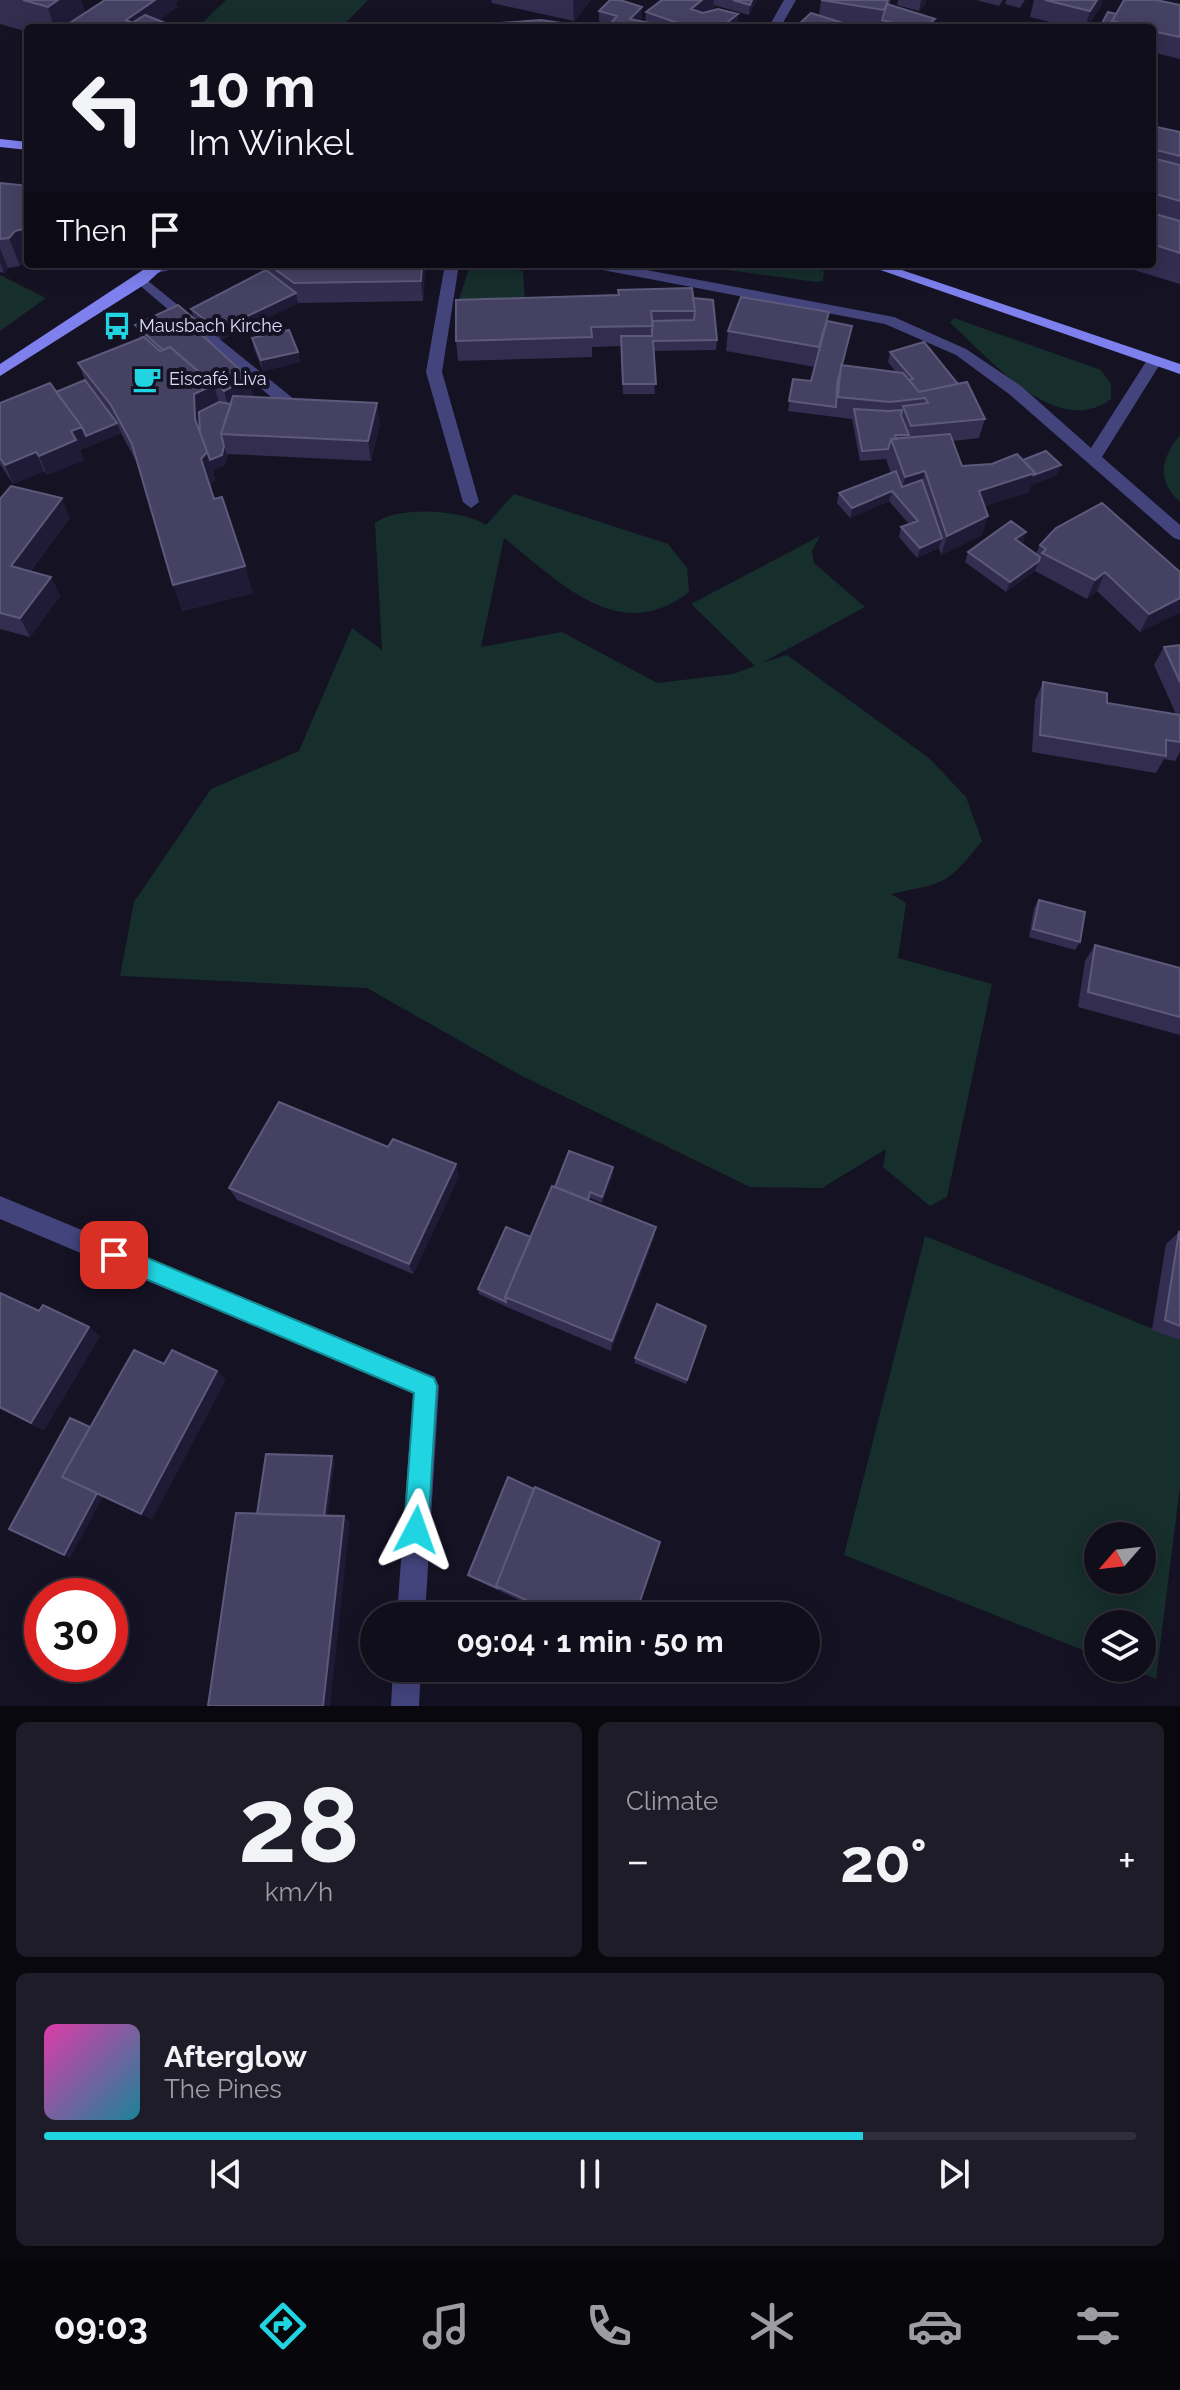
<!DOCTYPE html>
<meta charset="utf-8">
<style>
:root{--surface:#100e1b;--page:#1e1c28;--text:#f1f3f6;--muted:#9c9ca3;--line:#302e3a;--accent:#20d5e1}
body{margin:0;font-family:Raleway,sans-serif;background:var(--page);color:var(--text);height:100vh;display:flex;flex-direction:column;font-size:30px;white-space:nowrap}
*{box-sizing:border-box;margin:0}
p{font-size:26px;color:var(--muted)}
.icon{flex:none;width:44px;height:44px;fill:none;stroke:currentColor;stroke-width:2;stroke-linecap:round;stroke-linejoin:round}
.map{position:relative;height:1706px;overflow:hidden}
.drawer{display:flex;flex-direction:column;gap:16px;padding:16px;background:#09080f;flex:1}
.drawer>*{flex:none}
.guide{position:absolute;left:24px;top:24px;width:1132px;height:244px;border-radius:8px;box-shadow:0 4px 20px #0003,0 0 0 2px var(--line);background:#100e1b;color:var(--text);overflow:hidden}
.needle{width:52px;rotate:242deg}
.tools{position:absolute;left:1084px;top:1522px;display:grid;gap:16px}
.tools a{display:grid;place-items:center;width:72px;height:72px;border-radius:50%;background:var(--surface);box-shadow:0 4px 20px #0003,0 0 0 2px var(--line);font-size:40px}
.speed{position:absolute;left:24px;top:1578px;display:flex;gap:16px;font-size:40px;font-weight:700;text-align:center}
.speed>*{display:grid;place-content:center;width:104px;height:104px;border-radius:50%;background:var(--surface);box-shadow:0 4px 20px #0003,0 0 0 2px var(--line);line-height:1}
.speed .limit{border:12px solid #d22;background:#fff;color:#111}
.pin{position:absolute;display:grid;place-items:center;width:68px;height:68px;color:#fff;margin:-34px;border-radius:16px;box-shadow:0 4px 12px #0006}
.me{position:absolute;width:88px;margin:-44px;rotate:4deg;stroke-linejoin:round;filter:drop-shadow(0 0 6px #0008)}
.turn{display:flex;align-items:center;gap:28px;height:168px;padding:0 32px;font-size:36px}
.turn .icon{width:104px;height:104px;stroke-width:2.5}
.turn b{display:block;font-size:56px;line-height:68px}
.then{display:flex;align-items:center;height:76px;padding:0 32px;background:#0003;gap:16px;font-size:30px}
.big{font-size:60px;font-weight:700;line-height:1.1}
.drawer .card{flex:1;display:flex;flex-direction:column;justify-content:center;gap:12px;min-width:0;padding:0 28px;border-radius:12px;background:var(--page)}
.drawer .dial{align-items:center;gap:0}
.dial b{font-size:104px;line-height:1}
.song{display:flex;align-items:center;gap:24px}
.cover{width:96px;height:96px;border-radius:12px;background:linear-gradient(135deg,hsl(320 70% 55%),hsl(190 70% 35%))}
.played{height:8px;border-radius:4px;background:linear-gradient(90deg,var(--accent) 75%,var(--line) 75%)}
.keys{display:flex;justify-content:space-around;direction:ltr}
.heat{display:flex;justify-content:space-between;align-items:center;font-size:44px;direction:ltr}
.drawer .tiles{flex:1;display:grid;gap:16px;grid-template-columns:1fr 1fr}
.card:last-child{grid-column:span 2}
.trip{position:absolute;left:360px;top:1602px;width:460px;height:80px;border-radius:40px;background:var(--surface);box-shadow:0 4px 20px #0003,0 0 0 2px var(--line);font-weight:700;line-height:80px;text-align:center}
.tab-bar{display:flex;height:128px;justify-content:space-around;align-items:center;background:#06060b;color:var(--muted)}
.tab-bar .icon{width:56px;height:56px}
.tab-bar .on{color:var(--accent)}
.tab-bar b{font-size:36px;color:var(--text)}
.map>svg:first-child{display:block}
</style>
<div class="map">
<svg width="1180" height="1706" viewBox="0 0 1180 1706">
<rect width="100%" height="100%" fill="#151224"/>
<path fill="#162e2c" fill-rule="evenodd" d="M226,0H368L341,28H197Z
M682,264H799L824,271L823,281L817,282Z
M470,265L523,271L526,318L458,303Z
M0,275L46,298L0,331Z
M954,318L1101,370L1111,384V399C1054,441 988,355 950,323Z
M1180,435V502C1156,480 1161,458 1180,435Z
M514,494L668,544L687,568L689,592C619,647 559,581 504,538L481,647L562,632L657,683L733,674L755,666L691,604L820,536L812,551L814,563L865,607L762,663L787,655L929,758L966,797L982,841C945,887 946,882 891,894L906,903L898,958L992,984L947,1197L930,1206L883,1167L886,1149L822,1188L750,1187L520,1075L367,988L120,976L134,902L211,789L299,751L352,628L382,650L375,523C398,505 464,510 486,525Z
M925,1236L1180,1340V1486L1156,1679L1129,1668H1142V1624H1098V1656L844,1555ZM1098,1536H1142V1580H1098Z"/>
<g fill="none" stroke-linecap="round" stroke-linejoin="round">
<path fill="#44447d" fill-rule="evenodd" d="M445,264H459L442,372L479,502L471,508L463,502L426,372Z
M142,276L295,400L313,401V409H285L137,283V277Z"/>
<path fill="#44447d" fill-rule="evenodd" d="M784,0H796L780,28H768Z
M191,264L158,273L151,269L161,264Z
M585,264H615L894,317L966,349L1021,386L1091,448L1149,357H1159L1162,361L1102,457L1180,525V540L1174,538L1009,394L956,355L885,324L592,268Z
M0,1196L435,1377L439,1386L425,1616H397L413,1393L0,1219Z
M393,1668H421L419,1706H391Z"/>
<path fill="#7e80ee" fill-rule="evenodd" d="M0,139L28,142V150L0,147Z
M152,264H168L147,283L0,376V364Z
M863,264H884L1180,364V374Z"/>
</g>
<path fill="#332e50" d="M0,0H81L85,13L176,3L177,7L159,20L178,28H28V32L0,24Z
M491,0H591L574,21L492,3Z
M660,0H756L749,15L714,5L713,10L738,14L737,28H612V25L599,21V11L642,17L638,21L645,23L646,12Z
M821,0H891L889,4L933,28H868L849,25L819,16Z
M898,0H926L925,4L919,11L897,5Z
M976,0H1003L999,6Z
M1006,0H1025L1020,8L1005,4Z
M1034,0H1102L1101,6L1086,28H1074L1030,17Z
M1180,5V59L1152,52V28H1100L1101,25L1116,14Z
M1152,126L1180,132V284L1114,264H1152Z
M0,183L26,259L20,266L8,268L4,273L0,272Z
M265,264H425L423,301L298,303L221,340L198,322L201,335L254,397L380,423L371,461L228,454L225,465L213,470L215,480L210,486L214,499L253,593L182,611L138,465L121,433L80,450L84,460L47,475L44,471L13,484L0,464V403L56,392L85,380L78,363L140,338L135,325L194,318L191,309L266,270Z
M693,298L717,340L716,350L653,351L655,394H623L621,346L592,347V357L458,361L456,341Z
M829,312L827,322L852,326L842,365L896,372L888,362L890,352L985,419L979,438L953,441L962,466L1023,460L1061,465L1057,475L1031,485L1029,492L985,506L982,535L941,555L939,548L917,558L899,537L901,527L909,524L889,501L850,518L837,503L839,493L891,473L886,459L860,461L852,419L788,411L793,379L811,381L815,367L726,351L728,331Z
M252,338L298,352L300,362L263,371L254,349Z
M0,499L70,518L30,572L51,577L60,596L30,637L0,629Z
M1026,532L1023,542L1021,543L1036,554L1040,545L1180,572V612L1140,632L1097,591L1087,599L1035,571L1006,592L965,562L968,552Z
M1180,645V752L1175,761L1164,759L1156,773L1032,752L1035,701L1043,682L1107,703L1176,714L1154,665L1164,647Z
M1039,900L1080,942L1075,950L1029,937L1034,908Z
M1095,945L1180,968V1035L1078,1007L1085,961Z
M388,1147L459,1176L413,1274L237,1200L229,1188Z
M613,1173L602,1203L590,1198V1201L656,1227L654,1238L611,1351L507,1307L479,1294L478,1289L531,1237L555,1187Z
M1179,1232L1180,1233V1340L1152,1330L1166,1244Z
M0,1293L100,1336L44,1430L0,1409Z
M706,1326L686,1384L635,1363V1358Z
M468,1575L635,1616H553L470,1577Z"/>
<path fill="#1f1b37" d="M58,0H81L87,20L77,28H54L48,7Z
M155,0H180L176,3L177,7L148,28L126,20Z
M575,0H591L574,21L573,1Z
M702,0H714L713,10L690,28L691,9Z
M752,0H756V2L749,15L750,5Z
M921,0H926L925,4L919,11Z
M1097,0H1102L1101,6L1085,28L1090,11Z
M642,7V17L631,28L630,19Z
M738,14L737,28H720Z
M935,19L933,28H924Z
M28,228V258L26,259L20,266L9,238L15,231Z
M0,248L8,268L4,273L0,263Z
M422,264H425L426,267L423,301L421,281Z
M296,293L298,303L221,340L218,330Z
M198,322L203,342L191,325Z
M298,352L300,362L263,371L261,360Z
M249,378L254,398L229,410L224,391Z
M212,379L222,412L203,444L195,419L194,394L208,381Z
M377,403L380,423L371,461L368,441Z
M117,423L121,433L80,450L84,460L47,475L39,456L71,431L82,427Z
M224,446L227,454H228L225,465L213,470L215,480L209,487L201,459L207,452Z
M36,452L44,471L13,484L5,465Z
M1061,465L1057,475L1031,485L1029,492L973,510L979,491Z
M925,471L920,491L900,497L905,477Z
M892,491L889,501L850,518L852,508Z
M62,498L70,518L20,585L11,566Z
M988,516L982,535L941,555L947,536Z
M1026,532L1023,542L1012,549L1015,539Z
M942,538L939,548L917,558L920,548Z
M1039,561L1035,571L1006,592L1010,582Z
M245,566L253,593L182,611L173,585Z
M1105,572L1097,591L1087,599L1095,580Z
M51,577L60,596L30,637L20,618Z
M1180,598V612L1140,632L1149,614Z
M456,1164L459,1176L413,1274L409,1264Z
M613,1167V1173L602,1203V1197Z
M656,1227L654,1238L611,1351L612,1341Z
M89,1327L100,1336L44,1430L31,1423Z
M217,1371L226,1380L152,1520L141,1514Z
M332,1456L335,1460L327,1521L324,1518Z
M96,1494L103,1497L70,1558L64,1555Z
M344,1516L350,1522L330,1706H323Z"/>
<path fill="#454162" stroke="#5d597a" stroke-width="2" d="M23,0H58L48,7Z
M105,0H155L126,20L133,23L124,28H62Z
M610,0H620L642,7L630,19L659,25L657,28H624L612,22L617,16L599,11Z
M662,0H702L691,9L703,13L718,9L738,14L720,28H692L646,12Z
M733,0H752L750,5Z
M821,0H888L884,10Z
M1045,0H1097L1090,11Z
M1124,0H1156L1180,5V37L1152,31V28H1141L1112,21Z
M887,4L935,19L924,28H910L882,20Z
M1108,12L1116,14L1110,27L1101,25Z
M811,13L859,28H795Z
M145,15L178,28H124Z
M541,20L582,26L583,28H500L501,23Z
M442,24H468L467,28H441Z
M663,24L671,28H657Z
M1152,126L1180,132V156L1152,149Z
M1152,158L1180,165V201L1152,193Z
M0,183L28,186V228L15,231L9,238L0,239Z
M1152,213L1180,221V253L1152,244Z
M268,264H422L421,281L294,283Z
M266,270L296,293L218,330L191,309Z
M692,288L695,311H651L653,326L591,327L592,337L456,341V300L619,295L618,290Z
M741,297L829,312L819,347L728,331Z
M693,298L713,300L717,340L653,341L656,384H623L621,336H652V321L694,320L695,311Z
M178,305L198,322L191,325L249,378L224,391L212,379L210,381L170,347L163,350L135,325Z
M827,321L852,326L837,384L836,407L789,401L793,379L811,381Z
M289,330L298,352L261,360L252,338Z
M144,337L160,351L170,347L214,385L194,394L195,419L207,452L201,459L214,499L222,497L245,566L173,585L132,444L111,405L78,363Z
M924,342L958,384L919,392L909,380L913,379L890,352Z
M841,365L903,373L919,392L967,382L985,419L911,426L903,406L928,403L925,398L890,402L838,397Z
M85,380L117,423L86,436L82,427L56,392Z
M50,383L82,427L71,431L76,440L39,456L36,452L5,465L0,458V403Z
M233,396L377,403L368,441L221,434Z
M219,402L231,404L221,434L224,446L222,455L210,460L200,432L199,412Z
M854,409L888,411L902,410L901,415L909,435H895L896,439H891L888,449L862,451Z
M950,434L962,466L992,464L1017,454L1035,473L979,491L988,516L947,536L925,471L905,477L891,439Z
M1046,451L1061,465L1034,475L1035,473L1023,460Z
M896,471L902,487L922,480L942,538L920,548L901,527L918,521L892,491L852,508L839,493Z
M11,486L62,498L11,566L51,577L20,618L0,613V499Z
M1102,503L1180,572V598L1149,614L1105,572L1095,580L1042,553L1046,549L1040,545L1056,528Z
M1011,521L1026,532L1015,539L1040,557L1039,561L1010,582L968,552Z
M1180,645V682L1164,647Z
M1043,682L1107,693V703L1180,715V742L1166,740V756L1040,735Z
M1039,900L1085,912L1080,942L1033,929Z
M1095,945L1180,968V1017L1088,992Z
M279,1102L388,1147L393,1139L456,1164L409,1264L229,1188Z
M569,1151L613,1167L602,1197L590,1192L588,1200L555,1187Z
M552,1186L656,1227L612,1341L505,1297Z
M506,1227L531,1237L505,1297L506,1302L478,1289Z
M1179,1232L1180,1233V1326L1165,1320Z
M0,1293L39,1311L43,1305L89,1327L31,1423L0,1407Z
M657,1304L706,1326L687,1380L635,1358Z
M134,1350L164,1364L172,1350L217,1371L141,1514L62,1477Z
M70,1418L90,1427L62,1477L97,1493L64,1555L9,1529Z
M266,1454L332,1456L324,1516L257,1514Z
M508,1477L534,1489L496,1586L497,1587V1588L468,1575Z
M535,1487L660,1542L635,1616H560L496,1586Z
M236,1513L344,1516L323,1706H208Z"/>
<path fill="#20d5e1" stroke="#158a92" stroke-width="2" d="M114,1244L434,1378L437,1386L428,1530L425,1538L416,1542L408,1538L404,1530L414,1393L106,1262L103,1255L106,1247Z"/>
<defs>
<symbol id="bus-bare" viewBox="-9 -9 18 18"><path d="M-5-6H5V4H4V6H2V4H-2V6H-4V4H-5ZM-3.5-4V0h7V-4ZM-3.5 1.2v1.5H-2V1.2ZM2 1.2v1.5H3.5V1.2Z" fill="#20d5e1" stroke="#151224" stroke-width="2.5" paint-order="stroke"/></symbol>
<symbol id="cafe-bare" viewBox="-9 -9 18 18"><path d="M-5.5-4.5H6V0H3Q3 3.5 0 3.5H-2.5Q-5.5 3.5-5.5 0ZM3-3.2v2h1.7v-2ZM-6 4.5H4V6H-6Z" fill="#20d5e1" stroke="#151224" stroke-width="2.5" paint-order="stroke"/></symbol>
</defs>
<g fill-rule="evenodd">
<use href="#bus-bare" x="97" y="306" width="40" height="40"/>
<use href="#cafe-bare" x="127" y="359" width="40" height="40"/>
</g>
<g text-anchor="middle" stroke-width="8" stroke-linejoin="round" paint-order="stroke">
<g font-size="18" fill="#dddbfa" stroke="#151224" text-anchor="start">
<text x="139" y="332">Mausbach Kirche</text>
<text x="169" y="385">Eiscafé Liva</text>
</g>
</g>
</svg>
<div class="tools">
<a><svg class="needle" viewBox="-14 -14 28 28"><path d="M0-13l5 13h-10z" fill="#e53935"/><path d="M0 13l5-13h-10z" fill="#9c9ca3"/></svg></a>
<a><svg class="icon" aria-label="layers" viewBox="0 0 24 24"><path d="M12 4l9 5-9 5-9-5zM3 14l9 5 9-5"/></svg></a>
</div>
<div class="speed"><div class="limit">30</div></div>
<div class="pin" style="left:114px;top:1255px;background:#d93025"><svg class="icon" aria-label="arrive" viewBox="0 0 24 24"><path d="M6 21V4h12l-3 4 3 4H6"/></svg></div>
<svg class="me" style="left:416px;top:1530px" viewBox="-20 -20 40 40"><path d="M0-17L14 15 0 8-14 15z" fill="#20d5e1" stroke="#fff" stroke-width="4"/></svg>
<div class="trip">09:04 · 1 min · 50 m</div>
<div class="guide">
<div class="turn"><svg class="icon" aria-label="left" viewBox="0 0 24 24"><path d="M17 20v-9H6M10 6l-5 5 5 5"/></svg><div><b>10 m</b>Im Winkel</div></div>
<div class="then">Then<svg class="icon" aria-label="arrive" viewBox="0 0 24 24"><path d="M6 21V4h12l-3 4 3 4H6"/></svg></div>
</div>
</div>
<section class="drawer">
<div class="tiles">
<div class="card dial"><b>28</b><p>km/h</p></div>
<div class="card"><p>Climate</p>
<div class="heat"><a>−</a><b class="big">20°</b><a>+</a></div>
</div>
<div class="card">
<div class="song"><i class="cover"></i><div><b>Afterglow</b><p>The Pines</p></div></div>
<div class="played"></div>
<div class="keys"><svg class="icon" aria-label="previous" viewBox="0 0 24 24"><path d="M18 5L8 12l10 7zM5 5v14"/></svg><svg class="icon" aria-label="pause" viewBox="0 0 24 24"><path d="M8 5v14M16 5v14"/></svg><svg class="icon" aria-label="next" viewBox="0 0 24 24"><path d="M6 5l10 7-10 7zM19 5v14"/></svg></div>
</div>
</div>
</section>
<nav class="tab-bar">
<b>09:03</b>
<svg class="icon on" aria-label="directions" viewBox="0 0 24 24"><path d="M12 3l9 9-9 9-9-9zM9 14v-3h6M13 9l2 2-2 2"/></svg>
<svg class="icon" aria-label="music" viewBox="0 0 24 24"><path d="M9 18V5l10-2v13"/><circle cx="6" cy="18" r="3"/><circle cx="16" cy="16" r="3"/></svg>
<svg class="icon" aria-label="phone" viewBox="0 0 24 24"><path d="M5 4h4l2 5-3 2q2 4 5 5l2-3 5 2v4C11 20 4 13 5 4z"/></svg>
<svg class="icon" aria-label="climate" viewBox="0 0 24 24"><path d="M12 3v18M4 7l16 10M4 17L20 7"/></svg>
<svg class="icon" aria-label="car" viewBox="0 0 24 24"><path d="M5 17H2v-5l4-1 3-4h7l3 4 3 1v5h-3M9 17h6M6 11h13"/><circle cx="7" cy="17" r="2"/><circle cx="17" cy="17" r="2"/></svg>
<svg class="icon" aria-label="filters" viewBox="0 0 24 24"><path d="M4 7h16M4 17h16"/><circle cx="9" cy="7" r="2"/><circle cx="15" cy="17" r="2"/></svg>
</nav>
